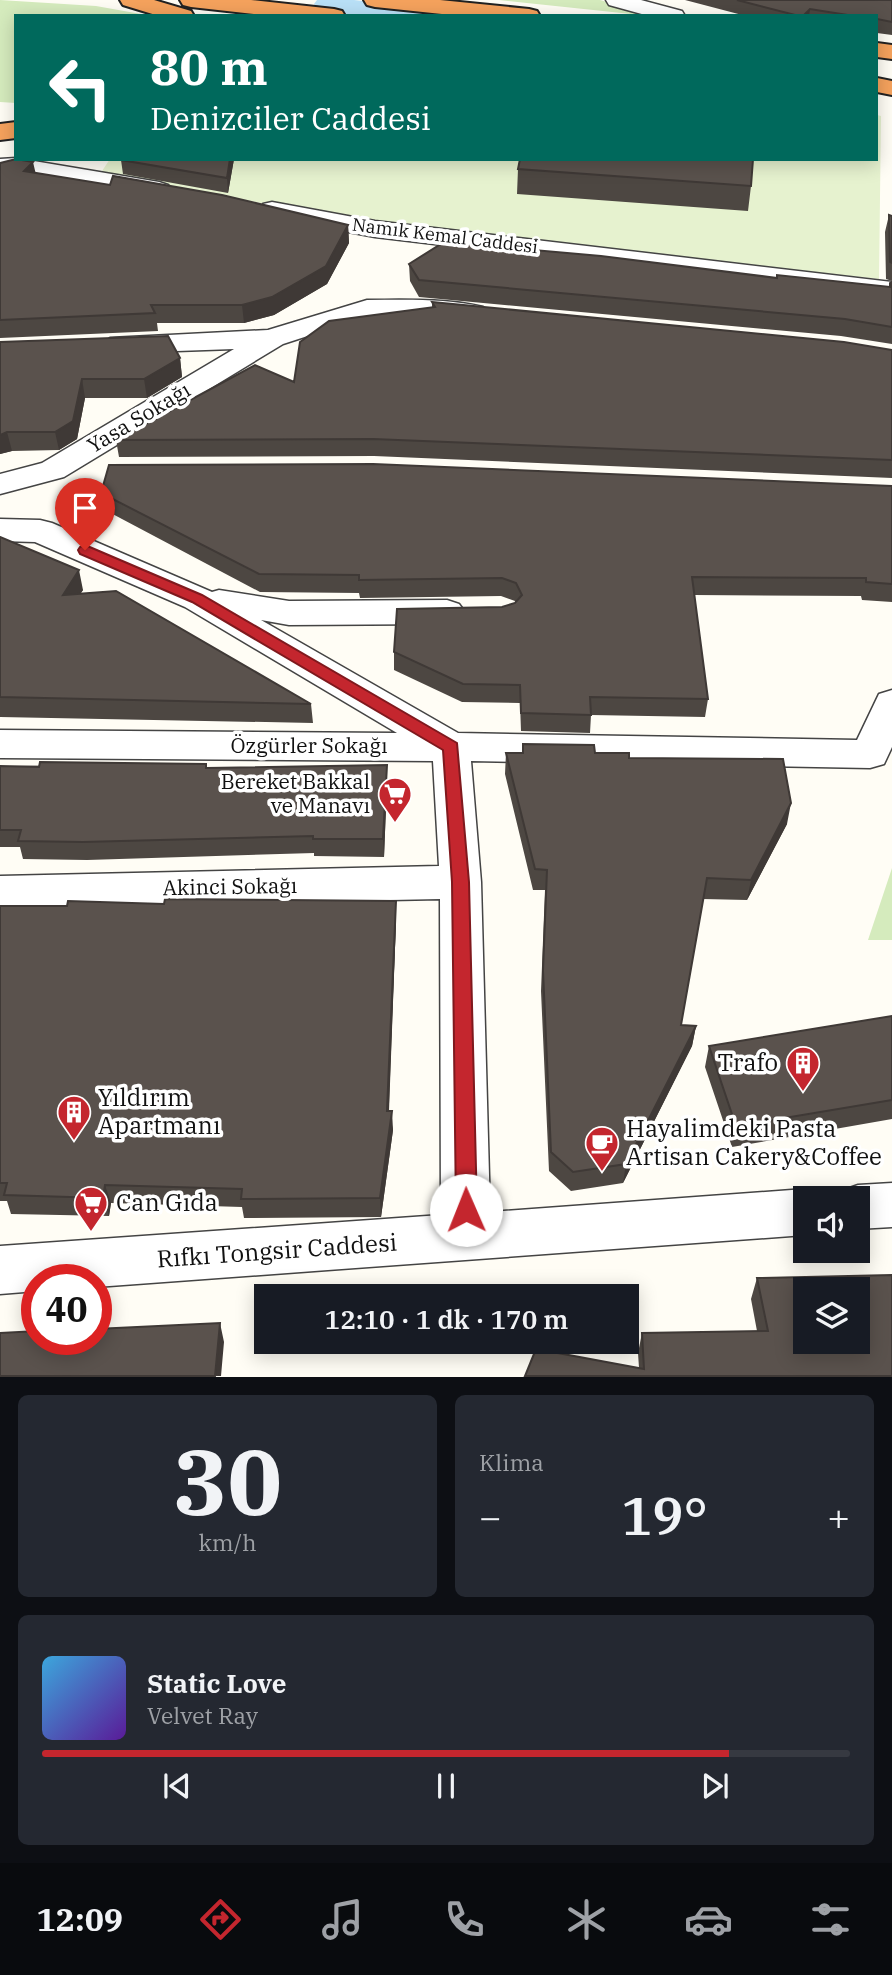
<!DOCTYPE html>
<html lang="tr">
<meta charset="utf-8">
<style>
:root{--surface:#171b24;--page:#242831;--text:#f1f3f6;--muted:#9ea1a6;--line:#363941;--accent:#c4262e}
body{margin:0;font-family:"IBM Plex Serif",serif;background:var(--page);color:var(--text);height:100vh;display:flex;flex-direction:column;font-size:26px;white-space:nowrap}
*{box-sizing:border-box;margin:0}
p{font-size:23px;color:var(--muted)}
.icon{flex:none;width:38px;height:38px;fill:none;stroke:currentColor;stroke-width:2;stroke-linecap:round;stroke-linejoin:round}
.map{position:relative;height:1377px;overflow:hidden}
.details{display:flex;flex-direction:column;gap:18px;padding:18px;background:#0d0f14;flex:1}
.details>*{flex:none}
.top-card{position:absolute;left:14px;top:14px;width:864px;height:147px;border-radius:0px;box-shadow:0 4px 18px #0003;background:#00695c;color:#fff;overflow:hidden}
.tools{position:absolute;left:793px;top:1186px;display:grid;gap:14px}
.tools a{display:grid;place-items:center;width:77px;height:77px;border-radius:0px;background:var(--surface);box-shadow:0 4px 18px #0003;font-size:35px}
.speed{position:absolute;left:21px;top:1264px;display:flex;gap:14px;font-size:35px;font-weight:700;text-align:center}
.speed>*{display:grid;place-content:center;width:91px;height:91px;border-radius:50%;background:var(--surface);box-shadow:0 4px 18px #0003;line-height:1}
.speed .limit{border:10px solid #d22;background:#fff;color:#111}
.pin{position:absolute;display:grid;place-items:center;width:60px;height:60px;color:#fff;margin:-72px -30px;border-radius:50% 50% 50% 0;rotate:-45deg;box-shadow:0 0 7px #0007}
.pin .icon{rotate:45deg}
.me{position:absolute;width:77px;margin:-38px;rotate:359deg;stroke-linejoin:round;filter:drop-shadow(0 0 5px #0008)}
.turn{display:flex;align-items:center;gap:24px;height:147px;padding:0 21px;font-size:32px}
.turn .icon{width:91px;height:91px;stroke-width:2.5}
.turn b{display:block;font-size:49px;line-height:60px}
.big{font-size:52px;font-weight:600;line-height:1.1}
.details .card{flex:1;display:flex;flex-direction:column;justify-content:center;gap:10px;min-width:0;padding:0 24px;border-radius:10px;background:var(--page)}
.details .dial{align-items:center;gap:0}
.dial b{font-size:91px;line-height:1}
.song{display:flex;align-items:center;gap:21px}
.cover{width:84px;height:84px;border-radius:10px;background:linear-gradient(135deg,hsl(200 70% 55%),hsl(270 70% 35%))}
.played{height:7px;border-radius:4px;background:linear-gradient(90deg,var(--accent) 85%,var(--line) 85%)}
.keys{display:flex;justify-content:space-around;direction:ltr}
.heat{display:flex;justify-content:space-between;align-items:center;font-size:38px;direction:ltr}
.details .tiles{flex:1;display:grid;gap:18px;grid-template-columns:1fr 1fr}
.card:last-child{grid-column:span 2}
.trip{position:absolute;left:254px;top:1284px;width:385px;height:70px;border-radius:0px;background:var(--surface);box-shadow:0 4px 18px #0003;font-weight:600;line-height:70px;text-align:center}
.menu{display:flex;height:112px;justify-content:space-around;align-items:center;background:#090b0e;color:var(--muted)}
.menu .icon{width:49px;height:49px}
.menu .on{color:var(--accent)}
.menu b{font-size:32px;color:var(--text)}
.map>svg:first-child{display:block}
</style>
<div class="map">
<svg width="892" height="1377" viewBox="0 0 892 1377">
<rect width="100%" height="100%" fill="#fffdf5"/>
<path fill="#d5ebbd" d="M0,0L96,6L152,16H16V103L0,102Z
M499,0H600L659,16H650Z
M892,868V940H868Z"/>
<path fill="#e6f2cf" d="M877,115L881,116L879,279L378,224L100,174L110,159H877Z"/>
<g fill="none" stroke-linecap="round" stroke-linejoin="round">
<path fill="#b9e0f7" fill-rule="evenodd" d="M317,0H354L434,9L442,11L446,16C404,16 359,19 318,9L314,4Z"/>
<defs>
<path id="minor" d="M606,0H641L682,11L685,16H649L609,5Z
M16,158L159,182L168,185L172,190L168,195L159,198L19,173L0,175V159Z
M272,202L375,221L892,282V298L375,237L263,216L259,210L263,204Z
M367,300C405,300 445,298 483,307L487,313L483,319L473,322L424,316H369L283,344L64,477L0,494V474L42,463L234,349L120,353L110,350L105,344L110,338L268,330Z
M0,519L40,520L52,523L212,592L219,590L289,601L447,600L459,604L465,612L459,620L447,624L289,625L261,620L458,733L857,740L879,694L892,690V747L884,764L870,768L471,761L481,882L490,1212L805,1189L823,1199H805V1235L96,1287V1279H37V1291L0,1294V1246L441,1215L440,899L0,908V876L439,866L433,761L0,758V730L397,733L185,607L35,542L0,541Z
M892,1183V1227L858,1229V1199H838L841,1191L858,1185Z"/>
<path id="highway" d="M120,0H154L191,11L194,16H159L123,5Z
M180,0H251L334,9L342,11L345,16H271L191,7L183,5Z
M364,0H440L529,9L537,11L540,16H461L375,7L367,5Z
M877,43L892,45V59L877,57Z
M877,78L892,81V95L877,92Z
M16,122V138L0,140V124Z"/>
</defs>
<use href="#minor" stroke="#444" stroke-width="3"/>
<use href="#highway" stroke="#222" stroke-width="4"/>
<use href="#minor" fill="#fff" fill-rule="evenodd"/>
<use href="#highway" fill="#f5a25d" fill-rule="evenodd"/>
</g>
<path fill="#4d4742" d="M685,0H892V35L877,33V16H746Z
M234,159L228,193L123,174L121,160Z
M0,163L35,173L348,225L349,243L327,284L274,315L244,323H157L158,331L0,338Z
M518,169L751,186L748,211L517,194Z
M889,215L892,216V281L886,279L885,232Z
M409,264L777,278L889,287L890,283L892,282V344L841,336L419,297L410,281Z
M432,302L892,350V478L374,456L119,457L116,440L294,382L432,307Z
M0,342L180,358L182,377L147,398H85L77,439L59,450L12,451L0,454Z
M892,486V602L862,600L861,596L694,595L708,699L705,717L591,715L590,733L521,731L520,703L462,702L394,670V652L515,603V601L501,596L360,598L359,593L260,592L105,510L101,493Z
M0,537L83,590L80,594L311,704L313,723L0,717Z
M523,744L629,758L787,824L747,900L703,899L681,1025L696,1026L692,1046L623,1183L571,1191L549,1171L541,991L545,890H533L505,774L506,753H522Z
M206,764L207,768L387,782L384,857L314,856V853L87,860L23,859L20,847H0V766Z
M0,906L396,921L389,1111L393,1130L381,1217L244,1218L242,1207L111,1203L109,1216L11,1214L7,1201H0Z
M892,1016V1119L732,1147L705,1067L709,1046Z
M757,1278L892,1376H525L639,1368L638,1353L642,1333L757,1331L751,1299Z"/>
<path fill="#3f3936" d="M810,9L809,16H803Z
M230,159H234L228,193L227,178Z
M33,162L37,179L24,171Z
M348,225L349,243L327,284L274,315L244,323L242,305Z
M180,358L182,377L147,398L144,379Z
M82,379L85,398L77,439L59,450L55,432Z
M7,432L12,451L0,454V435Z
M79,570L83,590L67,614L63,595Z
M387,765V782L384,857L383,839Z
M791,803L787,824L747,900L751,880Z
M396,901V921L388,1130L387,1111Z
M696,1026L692,1046L623,1183L626,1164Z
M392,1111L393,1130L381,1217L380,1198Z
M105,1185L111,1203L109,1216L103,1198Z
M220,1323L224,1342L221,1376H215Z"/>
<path fill="#5a524d" stroke="#3f3936" stroke-width="2" fill-rule="evenodd" d="M737,0H892V22L877,19V16H854L810,9L803,16H799Z
M16,159L33,162L24,171L110,185L113,176L222,195L348,225L326,266L272,297L242,305H151L155,313L0,320V163Z
M122,159H230L227,178L121,160Z
M520,159H753L751,186L518,169Z
M889,215L892,216V263L890,262Z
M444,242L601,256L777,278V275L890,287V283L892,282V327L845,319L419,280L409,264Z
M432,302L844,342L892,350V460L373,439L116,440L255,365L294,382L300,342L329,321L435,307Z
M168,336L180,358L144,379H82L73,421L55,432H7L0,435V342Z
M373,464L892,486V584L866,582V578L692,577L708,699L590,697L591,715L521,713L520,685L463,684L394,652L397,609L502,607L515,603L522,595L516,583L502,578L359,580V575L259,574L101,493L109,465Z
M0,537L79,570L63,595L116,591L311,704L0,697Z
M523,744L594,745L595,753H629V758L783,759L791,803L751,880L707,878L681,1025L696,1026L626,1164L573,1172L551,1152L543,971L547,870L535,869L506,753H523Z
M40,762L206,764V768L387,765L383,839H313V836L83,842L18,841L21,830H0V766L39,767Z
M165,899L396,901L387,1111H392L380,1198L241,1199L242,1189L105,1185L103,1198L4,1195L7,1183H0V906H67L68,901L164,904Z
M892,1016V1100L736,1126L709,1046Z
M892,1275V1376H525L536,1349L644,1369L642,1333L768,1331L757,1278ZM805,1290H858V1342H805Z
M220,1323L215,1376H0V1333L37,1331V1339H96V1329Z"/>
<path fill="#c4262e" stroke="#7f191e" stroke-width="2" d="M85,545L202,595L457,743L469,882L477,1210L473,1217L466,1220L459,1217L456,1210L452,882L443,750L192,602L80,554L78,550L80,547Z"/>
<defs>
<symbol id="supermarket-pin" viewBox="-11 -11 22 30"><path d="M0 17L-7.5 6A9.5 9.5 0 1 1 7.5 6Z" fill="#c4262e" stroke="#fff"/><path d="M-6-5.5h2.5l.6 2H6L4.5 2H-2.5L-4.4-4H-6ZM-1.5 3.2a1.3 1.3 0 1 0 .1 0ZM3 3.2a1.3 1.3 0 1 0 .1 0Z" fill="#fff"/></symbol>
<symbol id="building-pin" viewBox="-11 -11 22 30"><path d="M0 17L-7.5 6A9.5 9.5 0 1 1 7.5 6Z" fill="#c4262e" stroke="#fff"/><path d="M-4-6H4V6H1V3H-1V6H-4ZM-2.5-4.3h1.7v1.8h-1.7ZM.8-4.3h1.7v1.8H.8ZM-2.5-1h1.7V.8h-1.7ZM.8-1h1.7V.8H.8Z" fill="#fff"/></symbol>
<symbol id="cafe-pin" viewBox="-11 -11 22 30"><path d="M0 17L-7.5 6A9.5 9.5 0 1 1 7.5 6Z" fill="#c4262e" stroke="#fff"/><path d="M-5.5-4.5H6V0H3Q3 3.5 0 3.5H-2.5Q-5.5 3.5-5.5 0ZM3-3.2v2h1.7v-2ZM-6 4.5H4V6H-6Z" fill="#fff"/></symbol>
</defs>
<g fill-rule="evenodd">
<use href="#supermarket-pin" x="376" y="775" width="38" height="52"/>
<use href="#building-pin" x="784" y="1044" width="38" height="52"/>
<use href="#building-pin" x="55" y="1093" width="38" height="52"/>
<use href="#cafe-pin" x="583" y="1124" width="38" height="52"/>
<use href="#supermarket-pin" x="72" y="1184" width="38" height="52"/>
</g>
<g text-anchor="middle" stroke-width="7" stroke-linejoin="round" paint-order="stroke">
<g font-size="18" fill="#111" stroke="#fff">
<text transform="translate(445 236) rotate(7)" y="6">Namık Kemal Caddesi</text>
</g>
<g font-size="21" fill="#111" stroke="#fff">
<text transform="translate(139 418) rotate(-31)" y="7">Yasa Sokağı</text>
<text x="309" y="753">Özgürler Sokağı</text>
<text transform="translate(230 887) rotate(-1)" y="7">Akinci Sokağı</text>
</g>
<g font-size="21" fill="#111" stroke="#fff" text-anchor="end">
<text x="370" y="789">Bereket Bakkal<tspan x="370" dy="24">ve Manavı</tspan></text>
</g>
<g font-size="24" fill="#111" stroke="#fff" text-anchor="start">
<text x="778" y="1071" text-anchor="end">Trafo</text>
<text x="98" y="1106">Yıldırım<tspan x="98" dy="28">Apartmanı</tspan></text>
<text x="626" y="1137">Hayalimdeki Pasta<tspan x="626" dy="28">Artisan Cakery&amp;Coffee</tspan></text>
<text x="116" y="1211">Can Gıda</text>
</g>
<g font-size="24" fill="#111" stroke="#fff">
<text transform="translate(277 1251) rotate(-4)" y="8">Rıfkı Tongsir Caddesi</text>
</g>
</g>
</svg>
<div class="tools">
<a><svg class="icon" aria-label="sound" viewBox="0 0 24 24"><path d="M4 9h4l5-4v14l-5-4H4zM17 9q2 3 0 6"/></svg></a>
<a><svg class="icon" aria-label="layers" viewBox="0 0 24 24"><path d="M12 4l9 5-9 5-9-5zM3 14l9 5 9-5"/></svg></a>
</div>
<div class="speed"><div class="limit">40</div></div>
<div class="pin" style="left:85px;top:550px;background:#d93025"><svg class="icon" aria-label="arrive" viewBox="0 0 24 24"><path d="M6 21V4h12l-3 4 3 4H6"/></svg></div>
<svg class="me" style="left:466px;top:1210px" viewBox="-20 -20 40 40"><circle r="19" fill="#fff"/><path d="M0-13L10 11 0 6-10 11z" fill="#c4262e"/></svg>
<div class="trip">12:10 · 1 dk · 170 m</div>
<div class="top-card">
<div class="turn"><svg class="icon" aria-label="left" viewBox="0 0 24 24"><path d="M17 20v-9H6M10 6l-5 5 5 5"/></svg><div><b>80 m</b>Denizciler Caddesi</div></div>
</div>
</div>
<section class="details">
<div class="tiles">
<div class="card dial"><b>30</b><p>km/h</p></div>
<div class="card"><p>Klima</p>
<div class="heat"><a>−</a><b class="big">19°</b><a>+</a></div>
</div>
<div class="card">
<div class="song"><i class="cover"></i><div><b>Static Love</b><p>Velvet Ray</p></div></div>
<div class="played"></div>
<div class="keys"><svg class="icon" aria-label="previous" viewBox="0 0 24 24"><path d="M18 5L8 12l10 7zM5 5v14"/></svg><svg class="icon" aria-label="pause" viewBox="0 0 24 24"><path d="M8 5v14M16 5v14"/></svg><svg class="icon" aria-label="next" viewBox="0 0 24 24"><path d="M6 5l10 7-10 7zM19 5v14"/></svg></div>
</div>
</div>
</section>
<nav class="menu">
<b>12:09</b>
<svg class="icon on" aria-label="directions" viewBox="0 0 24 24"><path d="M12 3l9 9-9 9-9-9zM9 14v-3h6M13 9l2 2-2 2"/></svg>
<svg class="icon" aria-label="music" viewBox="0 0 24 24"><path d="M9 18V5l10-2v13"/><circle cx="6" cy="18" r="3"/><circle cx="16" cy="16" r="3"/></svg>
<svg class="icon" aria-label="phone" viewBox="0 0 24 24"><path d="M5 4h4l2 5-3 2q2 4 5 5l2-3 5 2v4C11 20 4 13 5 4z"/></svg>
<svg class="icon" aria-label="climate" viewBox="0 0 24 24"><path d="M12 3v18M4 7l16 10M4 17L20 7"/></svg>
<svg class="icon" aria-label="car" viewBox="0 0 24 24"><path d="M5 17H2v-5l4-1 3-4h7l3 4 3 1v5h-3M9 17h6M6 11h13"/><circle cx="7" cy="17" r="2"/><circle cx="17" cy="17" r="2"/></svg>
<svg class="icon" aria-label="filters" viewBox="0 0 24 24"><path d="M4 7h16M4 17h16"/><circle cx="9" cy="7" r="2"/><circle cx="15" cy="17" r="2"/></svg>
</nav>
